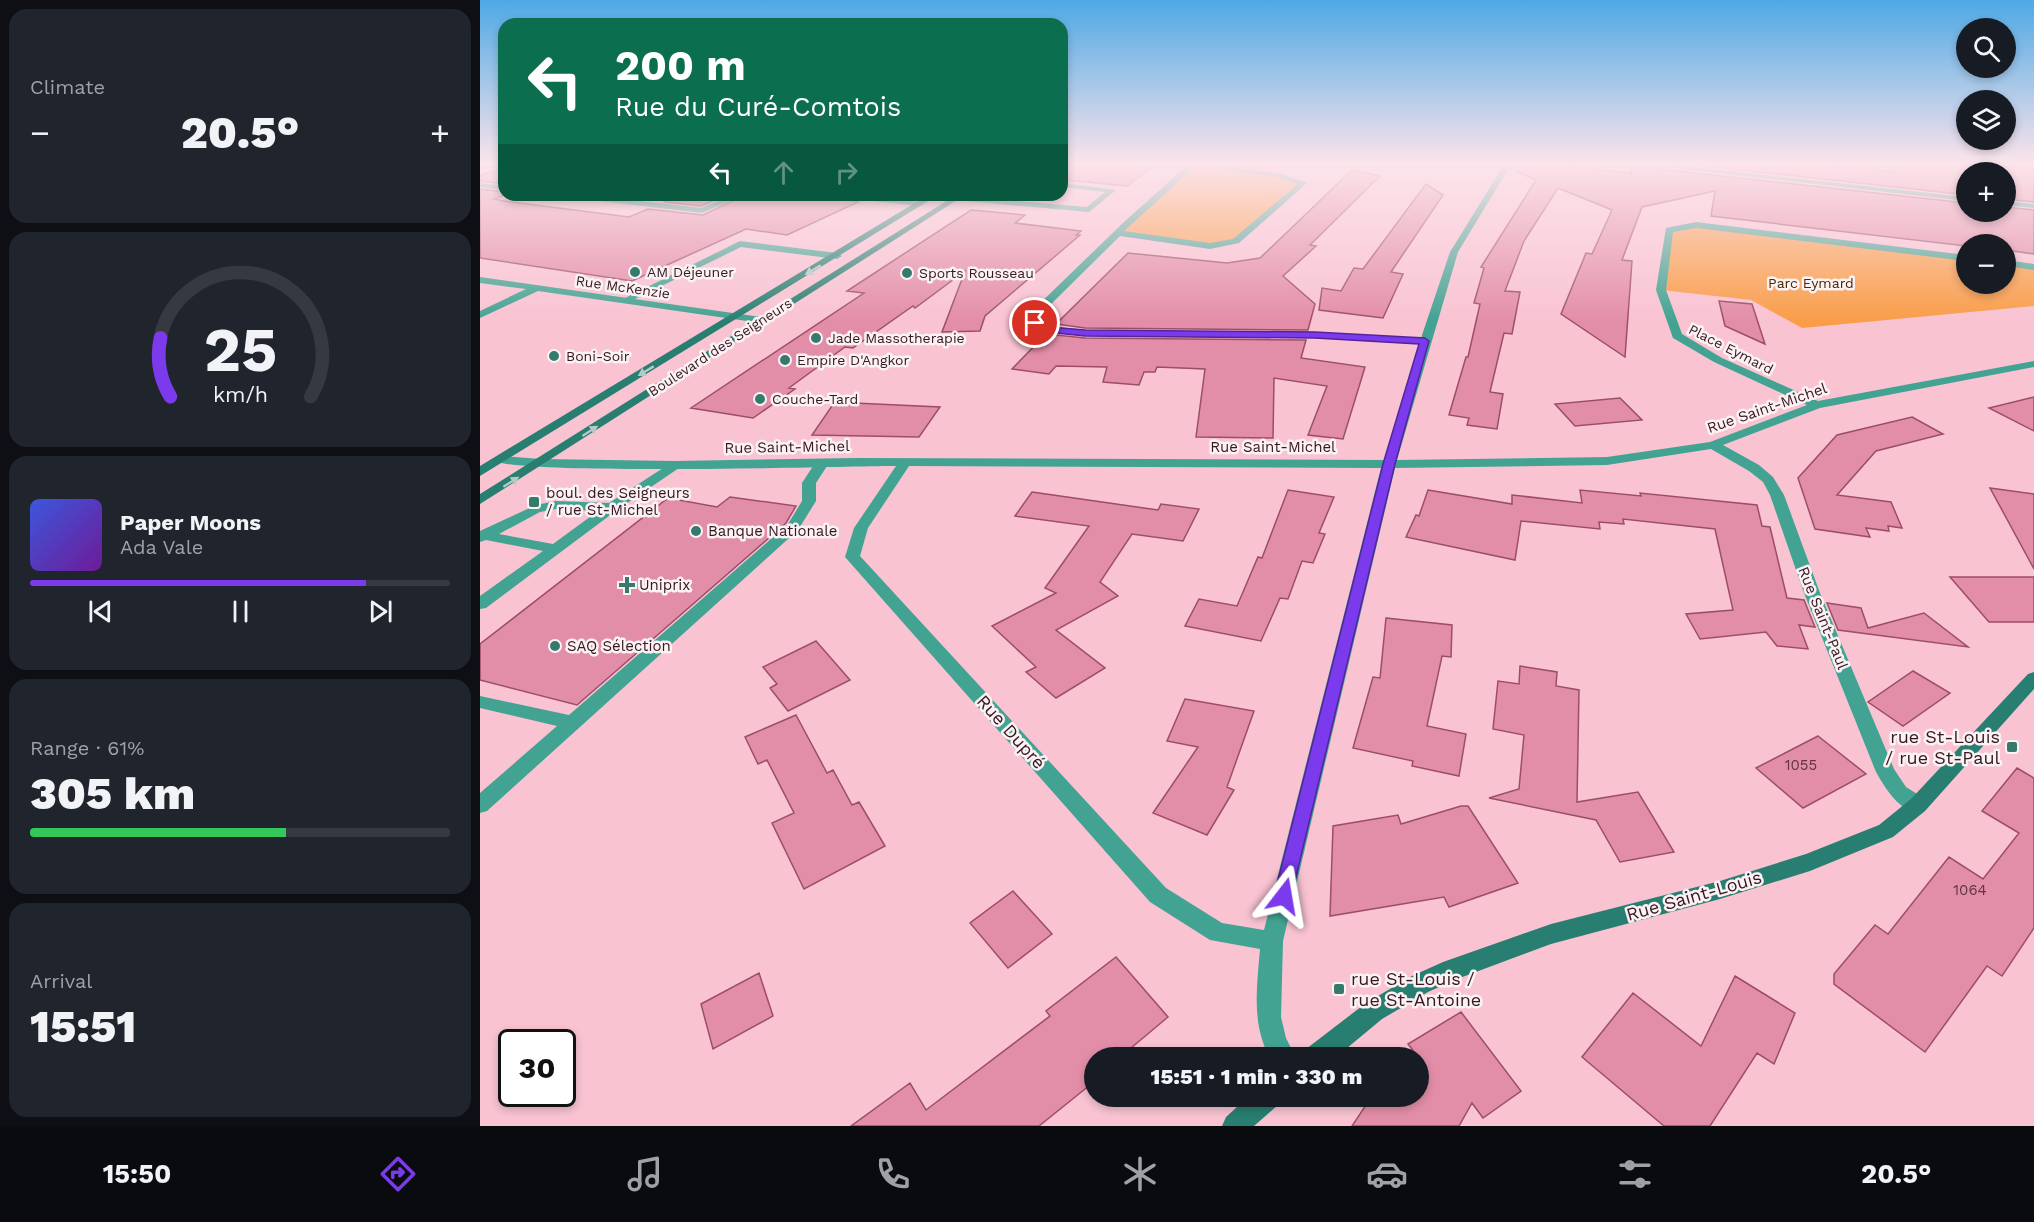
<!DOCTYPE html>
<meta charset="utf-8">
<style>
:root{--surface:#171b24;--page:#20242c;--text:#f1f3f6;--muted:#9ea1a6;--line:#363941;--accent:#7c3aed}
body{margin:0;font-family:"Work Sans",sans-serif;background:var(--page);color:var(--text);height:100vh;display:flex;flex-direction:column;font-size:22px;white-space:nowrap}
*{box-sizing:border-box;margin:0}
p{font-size:20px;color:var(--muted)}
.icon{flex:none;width:33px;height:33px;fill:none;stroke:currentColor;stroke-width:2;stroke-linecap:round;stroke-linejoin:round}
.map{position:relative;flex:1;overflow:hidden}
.sheet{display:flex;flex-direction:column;gap:9px;padding:9px;background:#0d0f14;width:480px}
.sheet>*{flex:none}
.hud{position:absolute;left:18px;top:18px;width:570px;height:183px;border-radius:18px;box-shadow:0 3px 9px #0003;background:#0b6e4f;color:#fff;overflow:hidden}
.fabs{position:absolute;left:1476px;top:18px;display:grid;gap:12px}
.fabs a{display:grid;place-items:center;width:60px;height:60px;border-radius:50%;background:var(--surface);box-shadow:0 3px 9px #0003;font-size:30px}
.speed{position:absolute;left:18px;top:1029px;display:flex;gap:12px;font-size:30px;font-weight:700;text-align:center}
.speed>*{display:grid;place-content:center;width:78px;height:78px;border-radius:50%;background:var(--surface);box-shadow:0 3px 9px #0003;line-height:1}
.speed .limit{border:3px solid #111;border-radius:9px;background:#fff;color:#111}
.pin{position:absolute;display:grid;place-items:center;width:51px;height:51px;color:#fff;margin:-26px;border:3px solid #fff;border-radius:50%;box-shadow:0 2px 6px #0007}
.me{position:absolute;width:66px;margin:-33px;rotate:14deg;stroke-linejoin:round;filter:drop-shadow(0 0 4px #0008)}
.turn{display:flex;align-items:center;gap:21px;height:126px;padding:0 18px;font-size:27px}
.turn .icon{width:78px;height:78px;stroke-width:2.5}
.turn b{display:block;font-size:42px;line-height:51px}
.lanes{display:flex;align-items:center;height:57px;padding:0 18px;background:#0003;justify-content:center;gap:30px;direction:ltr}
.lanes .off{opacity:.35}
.big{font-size:45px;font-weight:800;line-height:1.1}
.sheet .tile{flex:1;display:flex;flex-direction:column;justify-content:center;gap:9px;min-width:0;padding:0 21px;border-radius:18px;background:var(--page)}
.sheet .dial{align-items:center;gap:0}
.dial svg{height:156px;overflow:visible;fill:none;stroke:var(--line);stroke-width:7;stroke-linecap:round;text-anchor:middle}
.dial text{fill:var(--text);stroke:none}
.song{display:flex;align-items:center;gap:18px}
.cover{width:72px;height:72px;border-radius:9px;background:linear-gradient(135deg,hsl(230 70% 55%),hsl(280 70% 35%))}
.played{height:6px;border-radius:3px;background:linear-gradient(90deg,var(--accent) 80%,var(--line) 80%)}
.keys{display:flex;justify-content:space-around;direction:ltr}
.heat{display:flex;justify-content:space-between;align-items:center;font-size:33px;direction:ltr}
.charge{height:9px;border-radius:4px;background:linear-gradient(90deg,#34c759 61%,var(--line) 0)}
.trip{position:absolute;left:604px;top:1047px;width:345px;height:60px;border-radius:30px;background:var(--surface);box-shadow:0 3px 9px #0003;font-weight:800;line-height:60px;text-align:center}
.menu{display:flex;height:96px;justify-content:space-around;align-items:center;background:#090b0e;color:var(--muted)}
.menu .icon{width:42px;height:42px}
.menu .current{color:var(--accent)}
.menu b{font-size:27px;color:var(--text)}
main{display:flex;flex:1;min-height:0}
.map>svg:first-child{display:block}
</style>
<main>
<section class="sheet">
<div class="tile"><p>Climate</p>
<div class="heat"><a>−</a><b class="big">20.5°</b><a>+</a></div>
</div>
<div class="tile dial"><svg viewBox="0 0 100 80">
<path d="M14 69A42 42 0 1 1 86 69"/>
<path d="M14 69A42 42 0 0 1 9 39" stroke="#7c3aed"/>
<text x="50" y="56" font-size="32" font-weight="700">25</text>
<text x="50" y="72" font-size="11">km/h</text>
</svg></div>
<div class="tile">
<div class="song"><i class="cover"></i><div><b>Paper Moons</b><p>Ada Vale</p></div></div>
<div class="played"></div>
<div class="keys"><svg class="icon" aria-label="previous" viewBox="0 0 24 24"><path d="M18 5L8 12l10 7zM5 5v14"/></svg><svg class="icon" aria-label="pause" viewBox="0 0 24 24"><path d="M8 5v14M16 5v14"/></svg><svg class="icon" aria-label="next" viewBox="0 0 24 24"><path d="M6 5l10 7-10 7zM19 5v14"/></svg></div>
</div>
<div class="tile"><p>Range · 61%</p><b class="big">305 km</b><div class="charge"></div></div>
<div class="tile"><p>Arrival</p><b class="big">15:51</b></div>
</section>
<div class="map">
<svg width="1554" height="1126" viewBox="0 0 1554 1126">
<rect width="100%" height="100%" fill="#f9c3d2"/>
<path fill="#f99d49" d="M714,164L799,175L823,183L756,241L730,246L638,233Z
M1216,225L1486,258V284H1526V263L1554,267V306L1322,328L1271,300L1181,290L1189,230Z"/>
<path fill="#e38ea8" stroke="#9c4e68" stroke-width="1.5" d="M587,163H677L647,186L586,180Z
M1034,163H1093L1090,167L1151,173V166L1486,203V212H1526V207L1554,210V254L1526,250V244H1486V246L1231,216L1235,191L1162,207L1142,260L1152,261L1145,357L1081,314L1106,253L1112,254L1132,210L1078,188L1044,241L1025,291L1040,292L1032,334L1024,333L1010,392L1023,394L1017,429L987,425L989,418L969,415L986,357H988L1000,304L994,303L1004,268L1001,267L1056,180L1031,169Z
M1198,163H1332L1416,172L1414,163H1497L1554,169V202L1526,199V172H1486V195Z
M24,168V184L0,181V175Z
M872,170L900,176L830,245L836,246L803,276L835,304L828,330L605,328L576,324L648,253L747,263L780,258Z
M946,184L963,195L911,272L923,274L903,318L839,310L842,288L861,291L874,268L883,269Z
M0,189L24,192V195L14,199L24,201L149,217L168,209L223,215L265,195H338L378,202L307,235L266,229L152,281L0,258Z
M201,195H246L221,206L185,202Z
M491,210L545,215L535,223L601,231L596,235H600L505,316L500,331L462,332L485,271L435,308L433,306L373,348L365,347L309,388L315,389L273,418L211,408L384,293L367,291Z
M1239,301L1272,304L1285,344L1245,326Z
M566,334L605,338L826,340L821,358L885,367L863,439L828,435L847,386L794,378L793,438L716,437L725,369L677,367L675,372H664L659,385L623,382L627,367L576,366L569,374L532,369Z
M1554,397V431L1509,408Z
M1140,398L1162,420L1095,426L1075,404Z
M354,403H374L460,407L439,437L332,435Z
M1432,417L1463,434L1396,451L1357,495L1411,502L1422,528L1408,526L1409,531L1386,528L1390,537L1335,529L1318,478L1357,435Z
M1510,488L1554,494V569Z
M808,490L854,497L839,533L845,534L833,563L822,561L808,599L800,598L781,641L705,626L719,599L757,606L778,557L782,558Z
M948,490L1032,504V495L1102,503L1100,490L1161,496L1160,493L1277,505L1282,526L1290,527L1307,598L1324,600L1335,627L1319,625L1328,649L1297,646L1286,632L1220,639L1206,614L1253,610L1235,529L1143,519L1144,524L1119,522L1120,529L1041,521L1035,560L926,537L936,515L939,516Z
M552,492L678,510L681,504L719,509L703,541L652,534L620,582L638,596L576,630L625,668L576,698L546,672L556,667L512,626L576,593L565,588L609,526L535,516Z
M250,497L316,506L306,523L97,705L0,680V644L188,498L237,507Z
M1470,577H1554V622H1509Z
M1347,603L1381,608L1388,628L1444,613L1488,647L1358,630Z
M906,618L972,625L971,657L962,656L947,726L986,734L979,776L932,766L933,761L873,748L893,677L900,678Z
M336,641L370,680L308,711L290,688L297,684L283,667Z
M1040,666L1077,672L1076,686L1099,690L1097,802L1158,792L1194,852L1140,862L1116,820L1009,798L1039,789L1044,735L1013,729L1018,681L1039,684Z
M1433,671L1470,693L1423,726L1388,702Z
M705,699L774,711L747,787L754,790L727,835L673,813L718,747L687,741Z
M316,715L347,773L353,770L372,805L379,802L405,846L324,889L292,823L314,813L287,760L278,764L265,737Z
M1338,736L1386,774L1323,808L1276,768Z
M1537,768L1554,778V928L1522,976L1507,966L1445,1052L1354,984V974L1395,925L1408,934L1469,857L1503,879L1539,833L1502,811Z
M981,806H988L1038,883L969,907L964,897L850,916L853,826L918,815L921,824Z
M533,891L572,934L528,968L490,923Z
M636,957L688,1017L639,1058H615V1081L559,1126H371L430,1083L446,1110L570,1016L566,1011Z
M279,973L293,1016L233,1049L221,1004Z
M1255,976L1315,1013L1294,1064L1277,1053L1230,1126H1184L1102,1057L1153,993L1221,1046Z
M981,1012L1041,1091L1003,1118L992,1103L979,1126H872L892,1096H939V1058L928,1044Z"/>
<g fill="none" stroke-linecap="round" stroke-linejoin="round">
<path fill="#43a392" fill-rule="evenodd" d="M582,183L636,190L609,212L452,198L448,196L467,195L607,207L625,192L582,187Z
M351,195H377L440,202L444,204L440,206L355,197Z
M260,241L357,253L362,256L357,259L261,247L147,303L139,301Z
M342,459L349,463L336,483V501L318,530L7,811L0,813V793L77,726L0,708V696L89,715L308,524L322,501V483L337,460Z
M194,461L199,462L201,465L199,468L137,510L6,608L0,609V596L63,551L6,540L0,542V531L56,505L76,501L129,503ZM76,509L118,511L73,544L19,534L60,512Z"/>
<path fill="#43a392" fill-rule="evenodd" d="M0,163H8L0,167Z
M710,163L799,173L827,183L759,243L730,249L640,236L562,313L560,322L569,326L605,330L835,332L941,338L970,252L1025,163H1032L978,252L917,460L1127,457L1230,442L1327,405L1234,362L1193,338L1176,290L1186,228L1216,222L1486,255V261L1216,228L1193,232L1186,290L1202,334L1242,358L1338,401L1554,361V367L1340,408L1243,445L1279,465L1293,477L1304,495L1340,593L1414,769L1426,787L1445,799L1448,805L1445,811C1423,818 1405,788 1396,772L1324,593L1290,495L1283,482L1269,471L1231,449L1127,465L915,468L803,941L801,1017L806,1038L816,1058H790C771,1024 777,986 780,949L730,940L670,902L365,557L374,528L416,466C368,466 29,476 14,460L20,456L61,459L194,461L376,458L904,460L939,344L835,338L605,336L567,332L550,323L553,310L645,221ZM716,166L798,177L818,184L753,239L730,243L644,231ZM429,466L901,468L784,930L742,923L686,888L380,556L388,528Z
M1149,163H1175L1486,197V201Z
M0,183L24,186V190L0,187Z
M82,195H106L221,208L252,195H263L222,213L86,197Z
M1526,201L1554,204V208L1526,205Z
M1526,260L1554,264V270L1526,266Z
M0,277L281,317L286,320L281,323L58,291L0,318V311L46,289L0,283Z"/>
<path fill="#287f71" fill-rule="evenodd" d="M448,195H458L0,476V466Z
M476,195H485L0,504V494Z
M1554,672V689L1445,811L1413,837L1330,871L1240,899L1071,944L977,979L948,992L902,1019L855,1058H823L826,1049L886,1003L932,976L963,962L1071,924L1240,881L1326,854L1399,825L1431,799L1548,674Z
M769,1096H801L798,1105L774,1126H742L746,1117Z"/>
</g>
<defs><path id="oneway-solid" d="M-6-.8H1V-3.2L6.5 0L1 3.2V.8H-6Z" transform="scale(1.5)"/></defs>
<g fill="#b1cac6">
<use href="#oneway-solid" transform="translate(333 270) rotate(149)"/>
<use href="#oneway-solid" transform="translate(166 371) rotate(149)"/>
<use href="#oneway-solid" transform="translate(110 431) rotate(-33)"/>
<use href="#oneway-solid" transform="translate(31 482) rotate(-32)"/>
</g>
<linearGradient id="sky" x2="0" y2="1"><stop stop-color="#4ea9e5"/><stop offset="0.51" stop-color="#fce4eb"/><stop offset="1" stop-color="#fce4eb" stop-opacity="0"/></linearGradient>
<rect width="1554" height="321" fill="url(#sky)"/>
<path fill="#7c3aed" stroke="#51269a" stroke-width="1.5" d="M555,320L569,327L605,330L835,332L945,338L949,341L915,464L810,902L804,905L797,902L794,896L903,464L939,344L835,338L605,336L567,332L551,325V321Z"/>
<g fill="#367a6e" stroke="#fbf2f4" stroke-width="2">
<circle cx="155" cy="272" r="6"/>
<circle cx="427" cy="273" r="6"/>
<circle cx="336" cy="338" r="6"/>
<circle cx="74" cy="356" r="6"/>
<circle cx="305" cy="360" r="6"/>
<circle cx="280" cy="399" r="6"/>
<rect x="48" y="496" width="12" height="12" rx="3"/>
<circle cx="216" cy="531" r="6"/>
<path d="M144 576h6v6h6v6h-6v6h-6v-6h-6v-6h6z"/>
<circle cx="75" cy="646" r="6"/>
<rect x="1526" y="741" width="12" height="12" rx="3"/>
<rect x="853" y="983" width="12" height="12" rx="3"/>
</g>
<g text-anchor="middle" stroke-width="5" stroke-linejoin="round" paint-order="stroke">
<g font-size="14" fill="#371722" stroke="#fbf2f4" text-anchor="start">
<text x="167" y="277">AM Déjeuner</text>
<text x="439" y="278">Sports Rousseau</text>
<text x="348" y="343">Jade Massotherapie</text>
<text x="86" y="361">Boni-Soir</text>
<text x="317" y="365">Empire D'Angkor</text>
<text x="292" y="404">Couche-Tard</text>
</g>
<g font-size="14" fill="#4c2803" stroke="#fbf2f4">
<text x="1331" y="288">Parc Eymard</text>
</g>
<g font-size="14" fill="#371722" stroke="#fbf2f4">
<text transform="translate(143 287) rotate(8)" y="5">Rue McKenzie</text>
<text transform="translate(240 347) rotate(-33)" y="5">Boulevard des Seigneurs</text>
<text transform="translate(1251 349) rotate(27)" y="5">Place Eymard</text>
</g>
<g font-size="15" fill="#371722" stroke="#fbf2f4">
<text transform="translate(1287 408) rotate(-19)" y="5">Rue Saint-Michel</text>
<text transform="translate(307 447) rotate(-1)" y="5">Rue Saint-Michel</text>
<text x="793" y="452">Rue Saint-Michel</text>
<text transform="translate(1343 618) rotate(68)" y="5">Rue Saint-Paul</text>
</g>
<g font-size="15" fill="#371722" stroke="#fbf2f4" text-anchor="start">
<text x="66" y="498">boul. des Seigneurs<tspan x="66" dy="17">/ rue St-Michel</tspan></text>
<text x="228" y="536">Banque Nationale</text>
<text x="159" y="590">Uniprix</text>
<text x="87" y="651">SAQ Sélection</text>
</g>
<g font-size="15" fill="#623544">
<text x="1321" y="770">1055</text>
<text x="1490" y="895">1064</text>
</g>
<g font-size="18" fill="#371722" stroke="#fbf2f4">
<text transform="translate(531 732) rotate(48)" y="6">Rue Dupré</text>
<text transform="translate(1214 896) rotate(-16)" y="6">Rue Saint-Louis</text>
</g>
<g font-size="18" fill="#371722" stroke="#fbf2f4" text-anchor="end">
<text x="1520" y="743">rue St-Louis<tspan x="1520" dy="21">/ rue St-Paul</tspan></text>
<text x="871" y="985" text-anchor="start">rue St-Louis /<tspan x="871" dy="21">rue St-Antoine</tspan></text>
</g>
</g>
</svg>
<div class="fabs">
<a><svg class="icon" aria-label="search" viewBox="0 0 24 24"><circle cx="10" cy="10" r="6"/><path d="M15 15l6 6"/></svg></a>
<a><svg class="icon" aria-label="layers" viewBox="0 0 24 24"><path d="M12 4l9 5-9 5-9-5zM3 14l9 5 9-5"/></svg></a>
<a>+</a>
<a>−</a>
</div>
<div class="speed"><div class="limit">30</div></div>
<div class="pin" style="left:555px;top:323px;background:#d93025"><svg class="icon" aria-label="arrive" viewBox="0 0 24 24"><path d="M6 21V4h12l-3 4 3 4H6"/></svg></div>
<svg class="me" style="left:804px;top:896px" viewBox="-20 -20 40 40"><path d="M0-17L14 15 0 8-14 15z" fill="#7c3aed" stroke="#fff" stroke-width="4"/></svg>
<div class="trip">15:51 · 1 min · 330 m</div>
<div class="hud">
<div class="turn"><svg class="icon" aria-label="left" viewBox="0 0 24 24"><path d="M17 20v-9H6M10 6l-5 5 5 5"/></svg><div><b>200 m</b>Rue du Curé-Comtois</div></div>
<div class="lanes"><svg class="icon" aria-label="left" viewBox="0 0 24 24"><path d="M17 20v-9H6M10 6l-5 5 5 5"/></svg><svg class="icon off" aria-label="ahead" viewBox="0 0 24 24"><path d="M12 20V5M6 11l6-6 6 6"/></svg><svg class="icon off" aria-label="right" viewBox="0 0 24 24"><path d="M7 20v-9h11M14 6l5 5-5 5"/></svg></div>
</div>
</div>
</main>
<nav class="menu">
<b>15:50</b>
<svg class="icon current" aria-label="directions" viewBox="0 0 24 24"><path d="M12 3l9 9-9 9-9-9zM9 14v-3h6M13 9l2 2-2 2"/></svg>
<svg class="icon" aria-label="music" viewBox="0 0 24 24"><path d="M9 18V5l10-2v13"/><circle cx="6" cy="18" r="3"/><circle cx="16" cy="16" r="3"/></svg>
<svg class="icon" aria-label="phone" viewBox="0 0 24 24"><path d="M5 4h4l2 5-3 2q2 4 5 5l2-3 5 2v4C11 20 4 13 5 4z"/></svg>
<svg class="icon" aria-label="climate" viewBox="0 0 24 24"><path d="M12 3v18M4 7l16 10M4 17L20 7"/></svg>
<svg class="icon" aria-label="car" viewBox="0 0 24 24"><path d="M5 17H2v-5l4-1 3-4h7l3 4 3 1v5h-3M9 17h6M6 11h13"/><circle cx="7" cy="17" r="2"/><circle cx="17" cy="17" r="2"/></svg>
<svg class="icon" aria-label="filters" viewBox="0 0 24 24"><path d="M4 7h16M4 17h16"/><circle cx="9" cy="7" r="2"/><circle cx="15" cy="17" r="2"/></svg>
<b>20.5°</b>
</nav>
